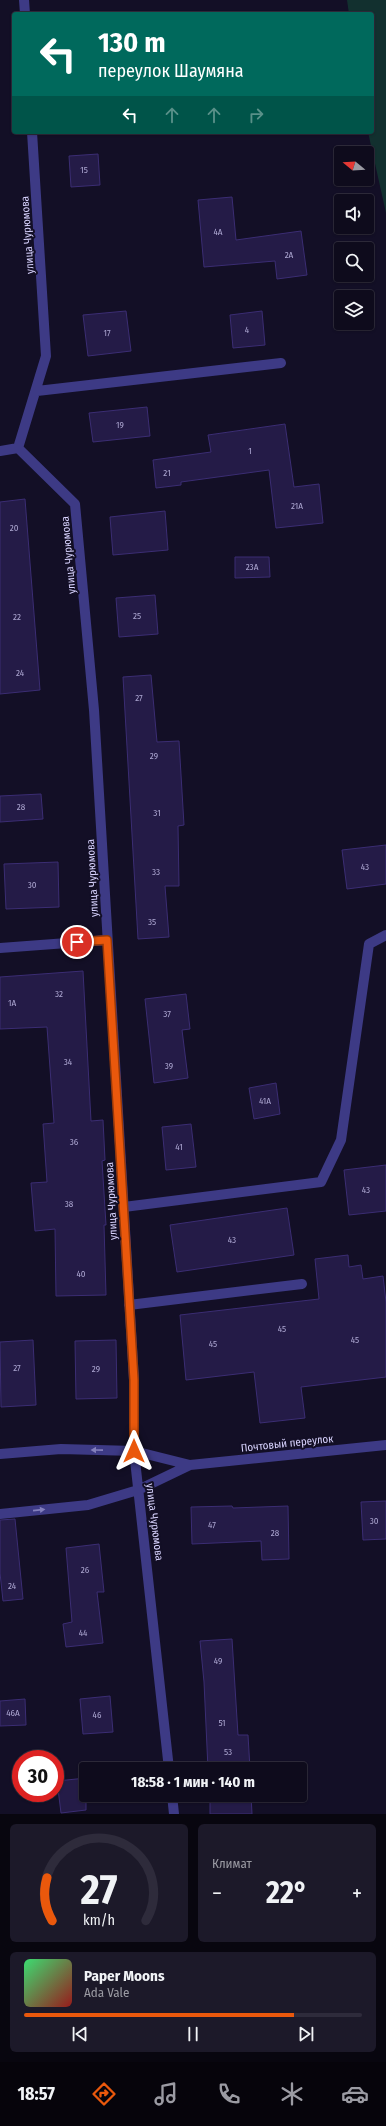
<!DOCTYPE html>
<html lang="ru">
<meta charset="utf-8">
<style>
:root{--surface:#0e0b1c;--page:#1c1929;--text:#f1f3f6;--muted:#9b9ba3;--line:#2e2b3b;--accent:#ea580c}
body{margin:0;font-family:"Fira Sans Condensed",sans-serif;background:var(--page);color:var(--text);height:100vh;display:flex;flex-direction:column;font-size:15px;white-space:nowrap}
*{box-sizing:border-box;margin:0}
p{font-size:13px;color:var(--muted)}
.icon{flex:none;width:22px;height:22px;fill:none;stroke:currentColor;stroke-width:2;stroke-linecap:round;stroke-linejoin:round}
.map{position:relative;height:1814px;overflow:hidden}
.panel{display:flex;flex-direction:column;gap:10px;padding:10px;background:#08060f;flex:1}
.panel>*{flex:none}
.guide{position:absolute;left:12px;top:12px;width:362px;height:122px;border-radius:4px;box-shadow:0 1px 3px #0004,0 0 0 1px var(--line);background:#00695c;color:#fff;overflow:hidden}
.needle{width:26px;rotate:288deg}
.tools{position:absolute;left:334px;top:146px;display:grid;gap:8px}
.tools a{display:grid;place-items:center;width:40px;height:40px;border-radius:4px;background:var(--surface);box-shadow:0 1px 3px #0004,0 0 0 1px var(--line);font-size:20px}
.speed{position:absolute;left:12px;top:1750px;display:flex;gap:8px;font-size:20px;font-weight:700;text-align:center}
.speed>*{display:grid;place-content:center;width:52px;height:52px;border-radius:50%;background:var(--surface);box-shadow:0 1px 3px #0004,0 0 0 1px var(--line);line-height:1}
.speed .limit{border:6px solid #d22;background:#fff;color:#111}
.pin{position:absolute;display:grid;place-items:center;width:34px;height:34px;color:#fff;margin:-17px;border:2px solid #fff;border-radius:50%;box-shadow:0 1px 4px #0007}
.me{position:absolute;width:44px;margin:-22px;rotate:0deg;stroke-linejoin:round;filter:drop-shadow(0 0 3px #0008)}
.turn{display:flex;align-items:center;gap:14px;height:84px;padding:0 20px;font-size:18px}
.turn .icon{width:52px;height:52px;stroke-width:2.5}
.turn b{display:block;font-size:28px;line-height:34px}
.lanes{display:flex;align-items:center;height:38px;padding:0 20px;background:#0003;justify-content:center;gap:20px;direction:ltr}
.lanes .off{opacity:.35}
.big{font-size:30px;font-weight:700;line-height:1.1}
.panel .widget{flex:1;display:flex;flex-direction:column;justify-content:center;gap:6px;min-width:0;padding:0 14px;border-radius:6px;background:var(--page)}
.panel .dial{align-items:center;gap:0}
.dial svg{height:104px;overflow:visible;fill:none;stroke:var(--line);stroke-width:7;stroke-linecap:round;text-anchor:middle}
.dial text{fill:var(--text);stroke:none}
.song{display:flex;align-items:center;gap:12px}
.cover{width:48px;height:48px;border-radius:6px;background:linear-gradient(135deg,hsl(140 70% 55%),hsl(0 70% 35%))}
.played{height:4px;border-radius:2px;background:linear-gradient(90deg,var(--accent) 80%,var(--line) 80%)}
.keys{display:flex;justify-content:space-around;direction:ltr}
.heat{display:flex;justify-content:space-between;align-items:center;font-size:22px;direction:ltr}
.panel .tiles{flex:1;display:grid;gap:10px;grid-template-columns:1fr 1fr}
.widget:last-child{grid-column:span 2}
.trip{position:absolute;left:79px;top:1762px;width:228px;height:40px;border-radius:4px;background:var(--surface);box-shadow:0 1px 3px #0004,0 0 0 1px var(--line);font-weight:700;line-height:40px;text-align:center}
.tabs{display:flex;height:64px;justify-content:space-around;align-items:center;background:#06040b;color:var(--muted)}
.tabs .icon{width:28px;height:28px}
.tabs .active{color:var(--accent)}
.tabs b{font-size:18px;color:var(--text)}
.map>svg:first-child{display:block}
</style>
<div class="map">
<svg width="386" height="1814" viewBox="0 0 386 1814">
<rect width="100%" height="100%" fill="#130f26"/>
<path fill="#12302f" d="M347,0H386V213L368,132H372V14H349Z"/>
<path fill="#241b47" stroke="#3b2d73" d="M98,154L100,185L71,187L69,156Z
M232,197L236,240L301,231L307,275L277,279L275,261L204,267L198,200Z
M126,311L131,351L88,356L83,315Z
M262,311L265,345L233,348L230,315Z
M147,407L150,436L93,442L89,413Z
M285,424L294,487L319,484L323,523L276,528L269,470L181,482V485L156,488L153,460L211,452L208,435Z
M25,499L40,690L0,694V502Z
M165,511L168,550L113,555L110,517Z
M235,557H269L270,577L235,578Z
M155,595L158,634L119,637L116,598Z
M151,675L157,742L179,741L184,825L178,826L179,886H165L169,937L138,939L123,677Z
M41,794L43,819L0,822V796Z
M386,845V884L347,889L342,850Z
M58,862L59,907L6,909L4,864Z
M83,971L91,1121L103,1120L105,1160L102,1161L106,1225H104L106,1295L56,1296L55,1229L35,1231L31,1183L47,1182L43,1124L54,1123L47,1027L0,1029V977Z
M186,994L190,1029L182,1030L188,1078L154,1083L145,999Z
M276,1083L280,1114L254,1119L249,1088Z
M191,1124L196,1167L166,1170L162,1127Z
M386,1165V1211L349,1215L344,1170Z
M287,1208L294,1255L177,1272L170,1225Z
M348,1255L349,1267L361,1265L363,1279L383,1276L386,1302V1377L301,1387L305,1418L260,1423L254,1372L186,1380L180,1315L319,1299L315,1259Z
M33,1340L36,1405L1,1407L0,1342Z
M116,1340L117,1398L76,1399L75,1341Z
M386,1501V1539L363,1540L361,1502Z
M232,1506L233,1508L288,1506L289,1559L262,1560L261,1541L192,1544L191,1507Z
M15,1519L23,1599L3,1601L0,1573V1520Z
M99,1544L104,1592H97L103,1643L66,1647L63,1624L72,1622L66,1548Z
M232,1639L238,1735H248L250,1769H208L204,1682L200,1641Z
M110,1696L113,1732L83,1734L80,1699Z
M25,1699L26,1725L0,1726V1701Z
M86,1778V1810L61,1813L57,1781Z
M210,1795H251L252,1814H210Z"/>
<g fill="none" stroke-linecap="round" stroke-linejoin="round">
<path stroke="#3d3a85" stroke-width="10" d="M24,0L25,14
M32,132L46,356L18,448L75,504L94,710L134,1380V1451L169,1769
M37,391L281,363
M0,451L18,448
M0,948L107,940
M124,1207L321,1182L341,1140L369,944L386,935
M129,1305L302,1284
M0,1454L61,1449L134,1451L190,1465
M0,1514L88,1505L138,1490L190,1465L386,1445
M172,1795L174,1814"/>
</g>
<defs><path id="oneway-solid" d="M-6-.8H1V-3.2L6.5 0L1 3.2V.8H-6Z"/></defs>
<g fill="#837fbc">
<use href="#oneway-solid" transform="translate(97 1450) rotate(-179)"/>
<use href="#oneway-solid" transform="translate(39 1510) rotate(-6)"/>
</g>
<g fill="none" stroke-linecap="round" stroke-linejoin="round">
<defs>
<path id="route" d="M77,942L107,940L134,1380V1451"/>
</defs>
<use href="#route" stroke="#983908" stroke-width="10"/>
<use href="#route" stroke="#ea580c" stroke-width="7"/>
</g>
<g text-anchor="middle" stroke-width="4" stroke-linejoin="round" paint-order="stroke">
<g font-size="9" fill="#aca6d1">
<text x="84" y="173">15</text>
<text x="218" y="235">4А</text>
<text x="289" y="258">2А</text>
<text x="247" y="333">4</text>
<text x="107" y="336">17</text>
<text x="120" y="428">19</text>
<text x="250" y="454">1</text>
<text x="167" y="476">21</text>
<text x="297" y="509">21А</text>
<text x="14" y="531">20</text>
<text x="252" y="570">23А</text>
<text x="137" y="619">25</text>
<text x="17" y="620">22</text>
<text x="20" y="676">24</text>
<text x="139" y="701">27</text>
<text x="154" y="759">29</text>
<text x="21" y="810">28</text>
<text x="157" y="816">31</text>
<text x="365" y="870">43</text>
<text x="156" y="875">33</text>
<text x="32" y="888">30</text>
<text x="152" y="925">35</text>
<text x="59" y="997">32</text>
<text x="12" y="1006">1А</text>
<text x="167" y="1017">37</text>
<text x="68" y="1065">34</text>
<text x="169" y="1069">39</text>
<text x="265" y="1104">41А</text>
<text x="74" y="1145">36</text>
<text x="179" y="1150">41</text>
<text x="366" y="1193">43</text>
<text x="69" y="1207">38</text>
<text x="232" y="1243">43</text>
<text x="81" y="1277">40</text>
<text x="282" y="1332">45</text>
<text x="355" y="1343">45</text>
<text x="213" y="1347">45</text>
<text x="17" y="1371">27</text>
<text x="96" y="1372">29</text>
<text x="374" y="1524">30</text>
<text x="212" y="1528">47</text>
<text x="275" y="1536">28</text>
<text x="85" y="1573">26</text>
<text x="12" y="1589">24</text>
<text x="83" y="1636">44</text>
<text x="218" y="1664">49</text>
<text x="13" y="1716">46А</text>
<text x="97" y="1718">46</text>
<text x="222" y="1726">51</text>
<text x="228" y="1755">53</text>
</g>
<g font-size="11" fill="#d9d4ff" stroke="#130f26">
<text transform="translate(27 235) rotate(-94)" y="4">улица Чурюмова</text>
<text transform="translate(68 555) rotate(-95)" y="4">улица Чурюмова</text>
<text transform="translate(92 878) rotate(-93)" y="4">улица Чурюмова</text>
<text transform="translate(111 1201) rotate(-93)" y="4">улица Чурюмова</text>
<text transform="translate(287 1443) rotate(-6)" y="4">Почтовый переулок</text>
<text transform="translate(155 1522) rotate(83)" y="4">улица Чурюмова</text>
</g>
</g>
</svg>
<div class="tools">
<a><svg class="needle" viewBox="-14 -14 28 28"><path d="M0-13l5 13h-10z" fill="#e53935"/><path d="M0 13l5-13h-10z" fill="#9b9ba3"/></svg></a>
<a><svg class="icon" aria-label="sound" viewBox="0 0 24 24"><path d="M4 9h4l5-4v14l-5-4H4zM17 9q2 3 0 6"/></svg></a>
<a><svg class="icon" aria-label="search" viewBox="0 0 24 24"><circle cx="10" cy="10" r="6"/><path d="M15 15l6 6"/></svg></a>
<a><svg class="icon" aria-label="layers" viewBox="0 0 24 24"><path d="M12 4l9 5-9 5-9-5zM3 14l9 5 9-5"/></svg></a>
</div>
<div class="speed"><div class="limit">30</div></div>
<div class="pin" style="left:77px;top:942px;background:#d93025"><svg class="icon" aria-label="arrive" viewBox="0 0 24 24"><path d="M6 21V4h12l-3 4 3 4H6"/></svg></div>
<svg class="me" style="left:134px;top:1451px" viewBox="-20 -20 40 40"><path d="M0-17L14 15 0 8-14 15z" fill="#ea580c" stroke="#fff" stroke-width="4"/></svg>
<div class="trip">18:58 · 1 мин · 140 m</div>
<div class="guide">
<div class="turn"><svg class="icon" aria-label="left" viewBox="0 0 24 24"><path d="M17 20v-9H6M10 6l-5 5 5 5"/></svg><div><b>130 m</b>переулок Шаумяна</div></div>
<div class="lanes"><svg class="icon" aria-label="left" viewBox="0 0 24 24"><path d="M17 20v-9H6M10 6l-5 5 5 5"/></svg><svg class="icon off" aria-label="ahead" viewBox="0 0 24 24"><path d="M12 20V5M6 11l6-6 6 6"/></svg><svg class="icon off" aria-label="ahead" viewBox="0 0 24 24"><path d="M12 20V5M6 11l6-6 6 6"/></svg><svg class="icon off" aria-label="right" viewBox="0 0 24 24"><path d="M7 20v-9h11M14 6l5 5-5 5"/></svg></div>
</div>
</div>
<section class="panel">
<div class="tiles">
<div class="widget dial"><svg viewBox="0 0 100 80">
<path d="M14 69A42 42 0 1 1 86 69"/>
<path d="M14 69A42 42 0 0 1 10 36" stroke="#ea580c"/>
<text x="50" y="56" font-size="32" font-weight="700">27</text>
<text x="50" y="72" font-size="11">km/h</text>
</svg></div>
<div class="widget"><p>Климат</p>
<div class="heat"><a>−</a><b class="big">22°</b><a>+</a></div>
</div>
<div class="widget">
<div class="song"><i class="cover"></i><div><b>Paper Moons</b><p>Ada Vale</p></div></div>
<div class="played"></div>
<div class="keys"><svg class="icon" aria-label="previous" viewBox="0 0 24 24"><path d="M18 5L8 12l10 7zM5 5v14"/></svg><svg class="icon" aria-label="pause" viewBox="0 0 24 24"><path d="M8 5v14M16 5v14"/></svg><svg class="icon" aria-label="next" viewBox="0 0 24 24"><path d="M6 5l10 7-10 7zM19 5v14"/></svg></div>
</div>
</div>
</section>
<nav class="tabs">
<b>18:57</b>
<svg class="icon active" aria-label="directions" viewBox="0 0 24 24"><path d="M12 3l9 9-9 9-9-9zM9 14v-3h6M13 9l2 2-2 2"/></svg>
<svg class="icon" aria-label="music" viewBox="0 0 24 24"><path d="M9 18V5l10-2v13"/><circle cx="6" cy="18" r="3"/><circle cx="16" cy="16" r="3"/></svg>
<svg class="icon" aria-label="phone" viewBox="0 0 24 24"><path d="M5 4h4l2 5-3 2q2 4 5 5l2-3 5 2v4C11 20 4 13 5 4z"/></svg>
<svg class="icon" aria-label="climate" viewBox="0 0 24 24"><path d="M12 3v18M4 7l16 10M4 17L20 7"/></svg>
<svg class="icon" aria-label="car" viewBox="0 0 24 24"><path d="M5 17H2v-5l4-1 3-4h7l3 4 3 1v5h-3M9 17h6M6 11h13"/><circle cx="7" cy="17" r="2"/><circle cx="17" cy="17" r="2"/></svg>
</nav>
